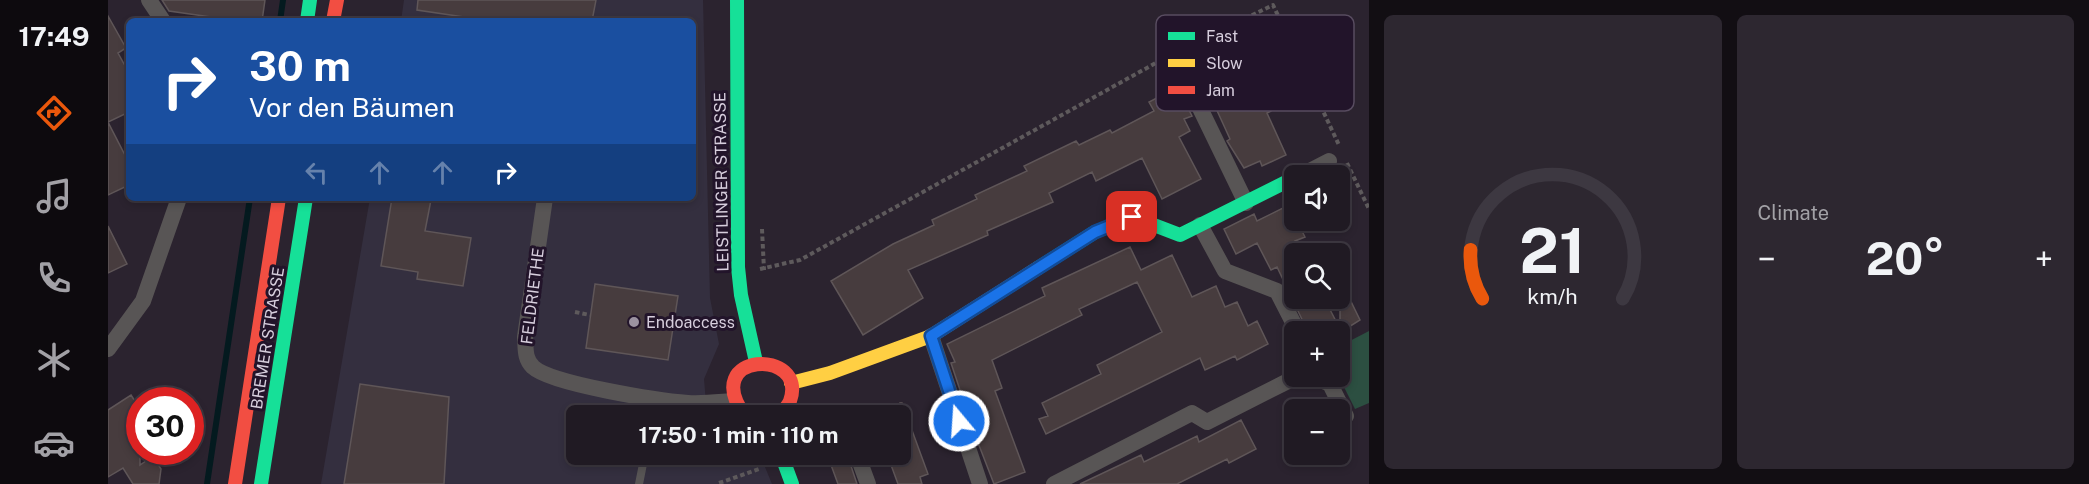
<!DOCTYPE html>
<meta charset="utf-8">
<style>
:root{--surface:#201a23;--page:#2d2730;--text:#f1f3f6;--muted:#a2a1a6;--line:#3d3841;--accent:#ea580c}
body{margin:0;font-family:"Public Sans",sans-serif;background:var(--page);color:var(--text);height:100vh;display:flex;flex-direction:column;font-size:22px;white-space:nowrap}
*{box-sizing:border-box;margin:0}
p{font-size:20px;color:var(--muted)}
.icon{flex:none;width:33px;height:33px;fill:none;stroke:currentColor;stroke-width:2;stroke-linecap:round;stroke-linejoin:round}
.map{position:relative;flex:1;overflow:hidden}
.side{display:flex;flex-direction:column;gap:15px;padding:15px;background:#120e13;width:720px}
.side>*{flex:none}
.top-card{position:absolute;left:18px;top:18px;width:570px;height:183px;border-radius:9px;box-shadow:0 3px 9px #0003,0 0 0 2px var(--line);background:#1a4fa0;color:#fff;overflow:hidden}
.controls{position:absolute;left:1176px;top:165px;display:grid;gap:12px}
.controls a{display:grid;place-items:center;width:66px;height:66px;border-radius:9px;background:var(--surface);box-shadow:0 3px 9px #0003,0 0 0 2px var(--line);font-size:30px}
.speed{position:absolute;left:18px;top:387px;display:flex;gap:12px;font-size:30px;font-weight:700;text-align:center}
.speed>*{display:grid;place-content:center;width:78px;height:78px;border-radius:50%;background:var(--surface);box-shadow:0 3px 9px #0003,0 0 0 2px var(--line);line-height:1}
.speed .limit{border:9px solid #d22;background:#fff;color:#111}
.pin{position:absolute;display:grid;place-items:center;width:51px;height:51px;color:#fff;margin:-26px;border-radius:12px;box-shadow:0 3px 9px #0006}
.me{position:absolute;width:66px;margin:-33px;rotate:342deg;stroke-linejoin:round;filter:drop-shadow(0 0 4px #0008)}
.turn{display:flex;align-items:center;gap:21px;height:126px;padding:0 24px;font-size:27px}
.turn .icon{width:78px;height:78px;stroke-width:2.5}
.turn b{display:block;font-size:42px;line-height:51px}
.lanes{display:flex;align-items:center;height:57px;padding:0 24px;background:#0003;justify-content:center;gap:30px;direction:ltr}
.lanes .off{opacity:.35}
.big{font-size:45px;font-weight:700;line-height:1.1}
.side .card{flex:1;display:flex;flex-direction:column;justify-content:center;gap:9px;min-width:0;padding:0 21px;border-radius:9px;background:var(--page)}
.side .dial{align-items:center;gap:0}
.dial svg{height:156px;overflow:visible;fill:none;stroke:var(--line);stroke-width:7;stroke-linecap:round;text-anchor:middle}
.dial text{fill:var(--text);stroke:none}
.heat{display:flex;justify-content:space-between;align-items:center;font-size:33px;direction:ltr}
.side .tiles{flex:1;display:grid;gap:15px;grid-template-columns:repeat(2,1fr)}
.trip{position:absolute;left:458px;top:405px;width:345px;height:60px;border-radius:9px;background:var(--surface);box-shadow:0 3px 9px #0003,0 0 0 2px var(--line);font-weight:700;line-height:60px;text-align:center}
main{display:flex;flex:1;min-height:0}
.dock{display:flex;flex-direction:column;width:108px;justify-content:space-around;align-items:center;background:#0d0a0e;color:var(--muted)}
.dock .icon{width:42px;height:42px}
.dock .on{color:var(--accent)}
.dock b{font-size:27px;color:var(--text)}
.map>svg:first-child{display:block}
</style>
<main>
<nav class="dock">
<b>17:49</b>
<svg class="icon on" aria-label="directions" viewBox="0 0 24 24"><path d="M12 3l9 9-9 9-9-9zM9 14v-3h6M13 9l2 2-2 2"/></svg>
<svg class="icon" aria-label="music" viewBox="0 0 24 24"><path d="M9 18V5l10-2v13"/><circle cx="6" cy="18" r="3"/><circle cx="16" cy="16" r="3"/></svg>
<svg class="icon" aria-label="phone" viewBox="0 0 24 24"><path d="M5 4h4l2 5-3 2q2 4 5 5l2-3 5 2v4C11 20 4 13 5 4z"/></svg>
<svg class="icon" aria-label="climate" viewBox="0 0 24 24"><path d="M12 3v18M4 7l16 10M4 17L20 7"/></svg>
<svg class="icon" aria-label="car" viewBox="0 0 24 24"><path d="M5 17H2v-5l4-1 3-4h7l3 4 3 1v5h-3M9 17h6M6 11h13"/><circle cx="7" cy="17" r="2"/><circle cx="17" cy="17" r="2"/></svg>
</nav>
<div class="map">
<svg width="1261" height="484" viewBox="0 0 1261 484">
<rect width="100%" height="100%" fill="#2b232f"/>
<path fill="#342f3f" d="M296,0H595L602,298L611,344L596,379L599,415L468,416V454L652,455L664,484H213L262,198H585V21H293Z"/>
<path fill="#2c4f41" d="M1261,331V403L1247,409L1231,377L1232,346Z"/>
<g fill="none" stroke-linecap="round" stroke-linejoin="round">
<path stroke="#041a1f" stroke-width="6" d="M172,21L175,0
M99,484L142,198"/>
</g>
<path fill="#473c3e" stroke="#5f5658" stroke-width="1.5" d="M54,0H157L154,21H131L61,11Z
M310,0H488L484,21H383L309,10Z
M0,16L18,48L10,53L21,73V112L0,122L21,163V185L0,195Z
M1139,56L1156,91L1163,111L1159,113L1178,155L1154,166L1152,161L1136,168L1119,141L1122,139L1106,104L1103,106L1090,81Z
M1071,90L1084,116L1076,119L1082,131L1071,137L1093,179L1054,199L1034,158L988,181L984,172L941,193L945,202L879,231L880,235L800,270L815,298L755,335L723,281L785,244L826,225L824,220L869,199L867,195L919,171L916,166L968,141L971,145L1002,130L1004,133L1046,111L1041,102L1062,91L1063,94Z
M284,198L323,200L317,231L363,238L355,286L309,279L310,272L273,266Z
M1181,205L1197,237L1187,241L1194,254H1186V298H1216L1232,329V279L1252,320L1233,332H1200L1169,267L1163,270L1149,243L1128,254L1116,229L1146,214L1149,221Z
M0,226L19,264L0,273Z
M1022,247L1033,270L1064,255L1084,297L1108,286L1117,307L1129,302L1140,326L1149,321L1160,344L1129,360L1127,356L1097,370L1092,358L938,434L931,419L940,416L934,403L993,374L989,365L1054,332L1029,282L971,309L974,315L884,360L894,388L887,391L917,472L886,484L867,435L843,363L847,362L839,344L937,296L934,288Z
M487,284L570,296L560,360L478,348Z
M252,384L341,397L336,484H236Z
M23,395L32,409V465L45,456L53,469L51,484H25L15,468L0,477V410Z
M792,403H794L820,474L812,477L814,484H790L779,454H792Z
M1133,420L1148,449L1121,463L1119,459L1069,484H972L1033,455L1036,462L1089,436L1091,442Z
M719,454H739L749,484H730Z"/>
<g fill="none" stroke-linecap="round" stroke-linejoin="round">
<path stroke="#5e5a5c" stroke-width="4" stroke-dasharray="4.5 3" stroke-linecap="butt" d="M1239,163L1261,209
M654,229L656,270
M652,269L692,260L1064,54L1165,5L1231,145
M467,312L482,315
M611,483L651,469L649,457L654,456"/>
<path stroke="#585555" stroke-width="8" d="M545,416L548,398
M531,484L537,454"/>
<path stroke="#585555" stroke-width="16" d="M41,0L55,21
M1074,71L1138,203
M1192,176L1221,161
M437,198L417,337C418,348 416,358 425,367C443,384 552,401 580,403C595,404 611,402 626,401
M1092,225L1117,271L1169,291L1190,332
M823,336L872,484
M0,349L35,301L71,198
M1203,376L1222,384L1238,416
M735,413L736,416
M749,454L760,484
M946,484L1084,413L1099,422L1190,376"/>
<path stroke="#16e098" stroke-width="14" d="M629,0L630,267L633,295L648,362
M199,21L202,0
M930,268L987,232L1025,217L1072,235L1186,178
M673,454L684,484
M153,484L198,198"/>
<path stroke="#ffcf43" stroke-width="14" d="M683,383L722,373L823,336L930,268"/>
<path stroke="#f24e42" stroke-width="14" d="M225,21L229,0
M637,416C590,351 701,348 682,401C680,406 674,412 671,416
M127,484L171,198"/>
</g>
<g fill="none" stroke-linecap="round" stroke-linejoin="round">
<defs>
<path id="route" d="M851,421L823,336L987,232L1024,217"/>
</defs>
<use href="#route" stroke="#114b97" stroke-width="15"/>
<use href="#route" stroke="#1a73e8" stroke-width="10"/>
</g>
<circle fill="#9b92a0" stroke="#22142a" stroke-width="2" cx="526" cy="322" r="6"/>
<g text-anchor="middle" stroke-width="6" stroke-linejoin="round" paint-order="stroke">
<g font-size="16" fill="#d7cedd" stroke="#22142a">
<text transform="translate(613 182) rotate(-91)" y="6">LEISTLINGER STRASSE</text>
<text transform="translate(424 296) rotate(-83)" y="6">FELDRIETHE</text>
<text transform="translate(159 338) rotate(-81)" y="6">BREMER STRASSE</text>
</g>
<g font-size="16" fill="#d7cedd" stroke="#22142a" text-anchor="start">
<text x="538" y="328">Endoaccess</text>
</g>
</g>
<rect x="1048" y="15" width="198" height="96" rx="9" fill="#22142a" stroke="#584c60" stroke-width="1.5"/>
<rect x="1060" y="32" width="27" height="8" fill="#16e098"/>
<rect x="1060" y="59" width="27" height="8" fill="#ffcf43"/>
<rect x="1060" y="86" width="27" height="8" fill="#f24e42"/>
<g font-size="16" fill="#d7cedd">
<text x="1098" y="42">Fast</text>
<text x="1098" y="69">Slow</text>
<text x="1098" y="96">Jam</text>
</g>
</svg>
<div class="controls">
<a><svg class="icon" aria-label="sound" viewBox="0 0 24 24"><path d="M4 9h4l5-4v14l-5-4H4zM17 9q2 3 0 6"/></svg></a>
<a><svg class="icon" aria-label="search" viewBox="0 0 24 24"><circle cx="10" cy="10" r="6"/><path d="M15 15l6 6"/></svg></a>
<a>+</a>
<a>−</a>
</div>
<div class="speed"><div class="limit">30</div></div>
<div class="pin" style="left:1024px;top:217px;background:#d93025"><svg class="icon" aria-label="arrive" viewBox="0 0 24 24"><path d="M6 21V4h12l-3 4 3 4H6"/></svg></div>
<svg class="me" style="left:851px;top:421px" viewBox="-20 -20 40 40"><circle r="17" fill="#1a73e8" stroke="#fff" stroke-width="3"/><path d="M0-11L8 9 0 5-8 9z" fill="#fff"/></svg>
<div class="trip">17:50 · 1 min · 110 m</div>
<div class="top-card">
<div class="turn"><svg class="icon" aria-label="right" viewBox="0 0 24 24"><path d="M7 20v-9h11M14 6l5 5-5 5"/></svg><div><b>30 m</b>Vor den Bäumen</div></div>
<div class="lanes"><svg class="icon off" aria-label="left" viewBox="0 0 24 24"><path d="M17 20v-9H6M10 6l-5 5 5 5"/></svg><svg class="icon off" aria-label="ahead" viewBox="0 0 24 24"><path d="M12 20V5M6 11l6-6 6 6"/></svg><svg class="icon off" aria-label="ahead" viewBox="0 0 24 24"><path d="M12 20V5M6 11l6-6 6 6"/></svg><svg class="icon" aria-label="right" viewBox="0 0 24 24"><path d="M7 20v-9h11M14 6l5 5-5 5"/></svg></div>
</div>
</div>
<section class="side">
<div class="tiles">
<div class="card dial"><svg viewBox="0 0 100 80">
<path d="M14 69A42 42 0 1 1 86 69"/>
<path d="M14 69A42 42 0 0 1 8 44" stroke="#ea580c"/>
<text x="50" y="56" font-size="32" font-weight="700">21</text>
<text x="50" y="72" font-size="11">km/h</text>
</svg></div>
<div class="card"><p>Climate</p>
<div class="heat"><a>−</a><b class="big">20°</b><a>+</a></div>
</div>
</div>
</section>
</main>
